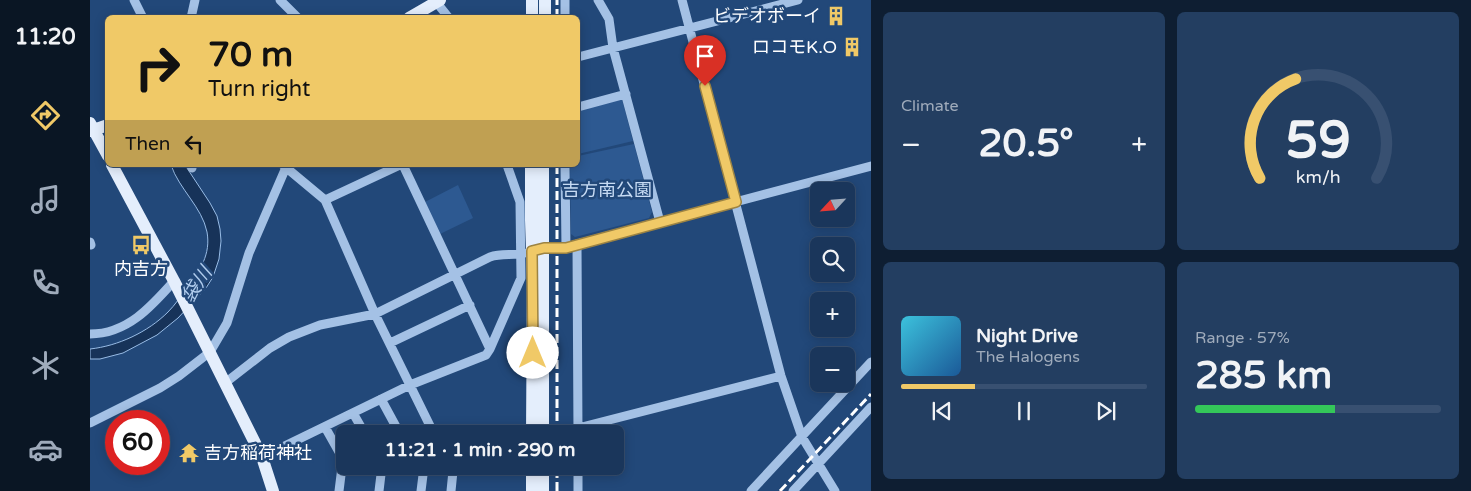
<!DOCTYPE html>
<meta charset="utf-8">
<style>
:root{--surface:#1a365b;--page:#233e61;--text:#f1f3f6;--muted:#9fabbb;--line:#385071;--accent:#f0c967}
body{margin:0;font-family:"Varela Round","Noto Sans JP",sans-serif;background:var(--page);color:var(--text);height:100vh;display:flex;flex-direction:column;font-size:19px;white-space:nowrap}
*{box-sizing:border-box;margin:0}
p{font-size:16px;color:var(--muted)}
.icon{flex:none;width:28px;height:28px;fill:none;stroke:currentColor;stroke-width:2;stroke-linecap:round;stroke-linejoin:round}
.map{position:relative;flex:1;overflow:hidden}
.panel{display:flex;flex-direction:column;gap:12px;padding:12px;background:#0e1e32;width:600px}
.panel>*{flex:none}
.guide{position:absolute;left:15px;top:15px;width:475px;height:152px;border-radius:8px;box-shadow:0 2px 12px #0003,0 0 0 1px var(--line);background:#f0c967;color:#111;overflow:hidden}
.needle{width:32px;rotate:244deg}
.fabs{position:absolute;left:720px;top:182px;display:grid;gap:10px}
.fabs a{display:grid;place-items:center;width:45px;height:45px;border-radius:8px;background:var(--surface);box-shadow:0 2px 12px #0003,0 0 0 1px var(--line);font-size:25px}
.speed{position:absolute;left:15px;top:410px;display:flex;gap:10px;font-size:25px;font-weight:700;text-align:center}
.speed>*{display:grid;place-content:center;width:65px;height:65px;border-radius:50%;background:var(--surface);box-shadow:0 2px 12px #0003,0 0 0 1px var(--line);line-height:1}
.speed .limit{border:8px solid #d22;background:#fff;color:#111}
.pin{position:absolute;display:grid;place-items:center;width:42px;height:42px;color:#fff;margin:-51px -21px;border-radius:50% 50% 50% 0;rotate:-45deg;box-shadow:0 0 5px #0007}
.pin .icon{rotate:45deg}
.me{position:absolute;width:55px;margin:-28px;rotate:0deg;stroke-linejoin:round;filter:drop-shadow(0 0 4px #0008)}
.turn{display:flex;align-items:center;gap:18px;height:105px;padding:0 20px;font-size:22px}
.turn .icon{width:65px;height:65px;stroke-width:2.5}
.turn b{display:block;font-size:35px;line-height:42px}
.then{display:flex;align-items:center;height:48px;padding:0 20px;background:#0003;gap:10px;font-size:19px}
.big{font-size:38px;font-weight:700;line-height:1.1}
.panel .tile{flex:1;display:flex;flex-direction:column;justify-content:center;gap:8px;min-width:0;padding:0 18px;border-radius:8px;background:var(--page)}
.panel .dial{align-items:center;gap:0}
.dial svg{height:130px;overflow:visible;fill:none;stroke:var(--line);stroke-width:7;stroke-linecap:round;text-anchor:middle}
.dial text{fill:var(--text);stroke:none}
.song{display:flex;align-items:center;gap:15px}
.cover{width:60px;height:60px;border-radius:8px;background:linear-gradient(135deg,hsl(190 70% 55%),hsl(210 70% 35%))}
.played{height:5px;border-radius:2px;background:linear-gradient(90deg,var(--accent) 30%,var(--line) 30%)}
.keys{display:flex;justify-content:space-around;direction:ltr}
.heat{display:flex;justify-content:space-between;align-items:center;font-size:28px;direction:ltr}
.charge{height:8px;border-radius:4px;background:linear-gradient(90deg,#34c759 57%,var(--line) 0)}
.panel .tiles{flex:1;display:grid;gap:12px;grid-template-columns:repeat(2,1fr)}
.trip{position:absolute;left:246px;top:425px;width:288px;height:50px;border-radius:8px;background:var(--surface);box-shadow:0 2px 12px #0003,0 0 0 1px var(--line);font-weight:700;line-height:50px;text-align:center}
main{display:flex;flex:1;min-height:0}
.menu{display:flex;flex-direction:column;width:90px;justify-content:space-around;align-items:center;background:#0a1624;color:var(--muted)}
.menu .icon{width:35px;height:35px}
.menu .active{color:var(--accent)}
.menu b{font-size:22px;color:var(--text)}
.map>svg:first-child{display:block}
</style>
<main>
<nav class="menu">
<b>11:20</b>
<svg class="icon active" aria-label="directions" viewBox="0 0 24 24"><path d="M12 3l9 9-9 9-9-9zM9 14v-3h6M13 9l2 2-2 2"/></svg>
<svg class="icon" aria-label="music" viewBox="0 0 24 24"><path d="M9 18V5l10-2v13"/><circle cx="6" cy="18" r="3"/><circle cx="16" cy="16" r="3"/></svg>
<svg class="icon" aria-label="phone" viewBox="0 0 24 24"><path d="M5 4h4l2 5-3 2q2 4 5 5l2-3 5 2v4C11 20 4 13 5 4z"/></svg>
<svg class="icon" aria-label="climate" viewBox="0 0 24 24"><path d="M12 3v18M4 7l16 10M4 17L20 7"/></svg>
<svg class="icon" aria-label="car" viewBox="0 0 24 24"><path d="M5 17H2v-5l4-1 3-4h7l3 4 3 1v5h-3M9 17h6M6 11h13"/><circle cx="7" cy="17" r="2"/><circle cx="17" cy="17" r="2"/></svg>
</nav>
<div class="map">
<svg width="781" height="491" viewBox="0 0 781 491">
<rect width="100%" height="100%" fill="#224879"/>
<path fill="#2d5991" d="M532,99L543,141L488,154V110Z
M544,144L562,212L559,218L485,237L481,234L480,165H488V156Z
M368,185L383,218L350,234L335,202Z"/>
<path fill="#173359" stroke="#98bce6" d="M81,165H95L120,203L127,216L130,229L131,241L129,259L123,277L116,288L88,318L67,335L33,353L10,359H0V349C28,346 58,332 78,312C85,305 91,296 97,288C110,271 121,254 117,232C112,207 89,189 81,165Z"/>
<g fill="none" stroke-linecap="round" stroke-linejoin="round">
<path stroke="#a4c1e5" stroke-width="9" d="M44,0L53,18
M190,0L208,18
M475,0V18
M508,0L519,19L523,48L570,222
M592,0L691,376L712,437L745,491
M347,3L359,18
M101,18L105,0
M488,57L708,0
M488,107L536,94
M101,165L102,168
M193,165L235,200L285,314L344,434
M313,165L400,349
M475,165L476,248
M235,200L310,165
M0,242L1,245
M448,250L476,248L487,244
M0,334C37,334 61,307 84,281
M300,343L380,305
M135,383L180,348L199,337L230,325L285,314L400,257C412,253 423,256 435,253
M291,399L310,434
M263,413L275,434
M0,423L70,388L89,376L120,352L137,323L159,253L197,165
M235,427L253,459L249,491
M488,428L691,376
M488,434L487,244L781,166
M172,457L320,385L396,355L400,349L431,278L430,202L417,165
M328,466L333,475L331,491
M488,466V491
M289,491L292,466
M361,491L363,471L361,466
M661,491L781,362
M703,491L781,407"/>
<path stroke="#e4eefc" stroke-width="12" d="M455,0V18
M319,18L350,0
M442,18V0
M0,123L18,156
M0,131L18,125
M22,165L84,281L172,457L183,491
M441,165V220L443,281L442,434
M453,434V165
M453,466V491
M442,491V466"/>
<path stroke="#fff" stroke-width="3" stroke-dasharray="9 4" stroke-linecap="butt" d="M467,18V0
M467,434V165
M467,491V466
M690,491L781,394"/>
</g>
<g fill="none" stroke-linecap="round" stroke-linejoin="round">
<defs>
<path id="route" d="M443,353L442,251L454,248H476L646,202L615,86"/>
</defs>
<use href="#route" stroke="#9c8343" stroke-width="12"/>
<use href="#route" stroke="#f0c967" stroke-width="9"/>
</g>
<defs>
<symbol id="building-bare" viewBox="-9 -9 18 18"><path d="M-4-6H4V6H1V3H-1V6H-4ZM-2.5-4.3h1.7v1.8h-1.7ZM.8-4.3h1.7v1.8H.8ZM-2.5-1h1.7V.8h-1.7ZM.8-1h1.7V.8H.8Z" fill="#f0c967" stroke="#224879" stroke-width="2.5" paint-order="stroke"/></symbol>
<symbol id="bus-bare" viewBox="-9 -9 18 18"><path d="M-5-6H5V4H4V6H2V4H-2V6H-4V4H-5ZM-3.5-4V0h7V-4ZM-3.5 1.2v1.5H-2V1.2ZM2 1.2v1.5H3.5V1.2Z" fill="#f0c967" stroke="#224879" stroke-width="2.5" paint-order="stroke"/></symbol>
<symbol id="temple-bare" viewBox="-9 -9 18 18"><path d="M0-6L5-2H3V0L6.5 2.5H4V6H1.5V3h-3V6H-4V2.5H-6.5L-3 0V-2H-5Z" fill="#f0c967" stroke="#224879" stroke-width="2.5" paint-order="stroke"/></symbol>
</defs>
<g fill-rule="evenodd">
<use href="#building-bare" x="732" y="2" width="28" height="28"/>
<use href="#building-bare" x="748" y="33" width="28" height="28"/>
<use href="#bus-bare" x="37" y="231" width="28" height="28"/>
<use href="#temple-bare" x="85" y="439" width="28" height="28"/>
</g>
<g text-anchor="middle" stroke-width="5" stroke-linejoin="round" paint-order="stroke">
<g font-size="18" fill="#fff" stroke="#224879" text-anchor="end">
<text x="731" y="22">ビデオボーイ</text>
<text x="747" y="53">ロコモK.O</text>
<text x="51" y="275" text-anchor="middle">内吉方</text>
<text x="114" y="459" text-anchor="start">吉方稲荷神社</text>
</g>
<g font-size="18" fill="#c7dbf4" stroke="#224879">
<text x="517" y="196">吉方南公園</text>
</g>
<g font-size="19" font-style="italic" fill="#afcbec" stroke="#224879">
<text transform="translate(106 284) rotate(-56)" y="7">袋川</text>
</g>
</g>
</svg>
<div class="fabs">
<a><svg class="needle" viewBox="-14 -14 28 28"><path d="M0-13l5 13h-10z" fill="#e53935"/><path d="M0 13l5-13h-10z" fill="#9fabbb"/></svg></a>
<a><svg class="icon" aria-label="search" viewBox="0 0 24 24"><circle cx="10" cy="10" r="6"/><path d="M15 15l6 6"/></svg></a>
<a>+</a>
<a>−</a>
</div>
<div class="speed"><div class="limit">60</div></div>
<div class="pin" style="left:615px;top:86px;background:#d93025"><svg class="icon" aria-label="arrive" viewBox="0 0 24 24"><path d="M6 21V4h12l-3 4 3 4H6"/></svg></div>
<svg class="me" style="left:443px;top:353px" viewBox="-20 -20 40 40"><circle r="19" fill="#fff"/><path d="M0-13L10 11 0 6-10 11z" fill="#f0c967"/></svg>
<div class="trip">11:21 · 1 min · 290 m</div>
<div class="guide">
<div class="turn"><svg class="icon" aria-label="right" viewBox="0 0 24 24"><path d="M7 20v-9h11M14 6l5 5-5 5"/></svg><div><b>70 m</b>Turn right</div></div>
<div class="then">Then<svg class="icon" aria-label="left" viewBox="0 0 24 24"><path d="M17 20v-9H6M10 6l-5 5 5 5"/></svg></div>
</div>
</div>
<section class="panel">
<div class="tiles">
<div class="tile"><p>Climate</p>
<div class="heat"><a>−</a><b class="big">20.5°</b><a>+</a></div>
</div>
<div class="tile dial"><svg viewBox="0 0 100 80">
<path d="M14 69A42 42 0 1 1 86 69"/>
<path d="M14 69A42 42 0 0 1 36 8" stroke="#f0c967"/>
<text x="50" y="56" font-size="32" font-weight="700">59</text>
<text x="50" y="72" font-size="11">km/h</text>
</svg></div>
<div class="tile">
<div class="song"><i class="cover"></i><div><b>Night Drive</b><p>The Halogens</p></div></div>
<div class="played"></div>
<div class="keys"><svg class="icon" aria-label="previous" viewBox="0 0 24 24"><path d="M18 5L8 12l10 7zM5 5v14"/></svg><svg class="icon" aria-label="pause" viewBox="0 0 24 24"><path d="M8 5v14M16 5v14"/></svg><svg class="icon" aria-label="next" viewBox="0 0 24 24"><path d="M6 5l10 7-10 7zM19 5v14"/></svg></div>
</div>
<div class="tile"><p>Range · 57%</p><b class="big">285 km</b><div class="charge"></div></div>
</div>
</section>
</main>
